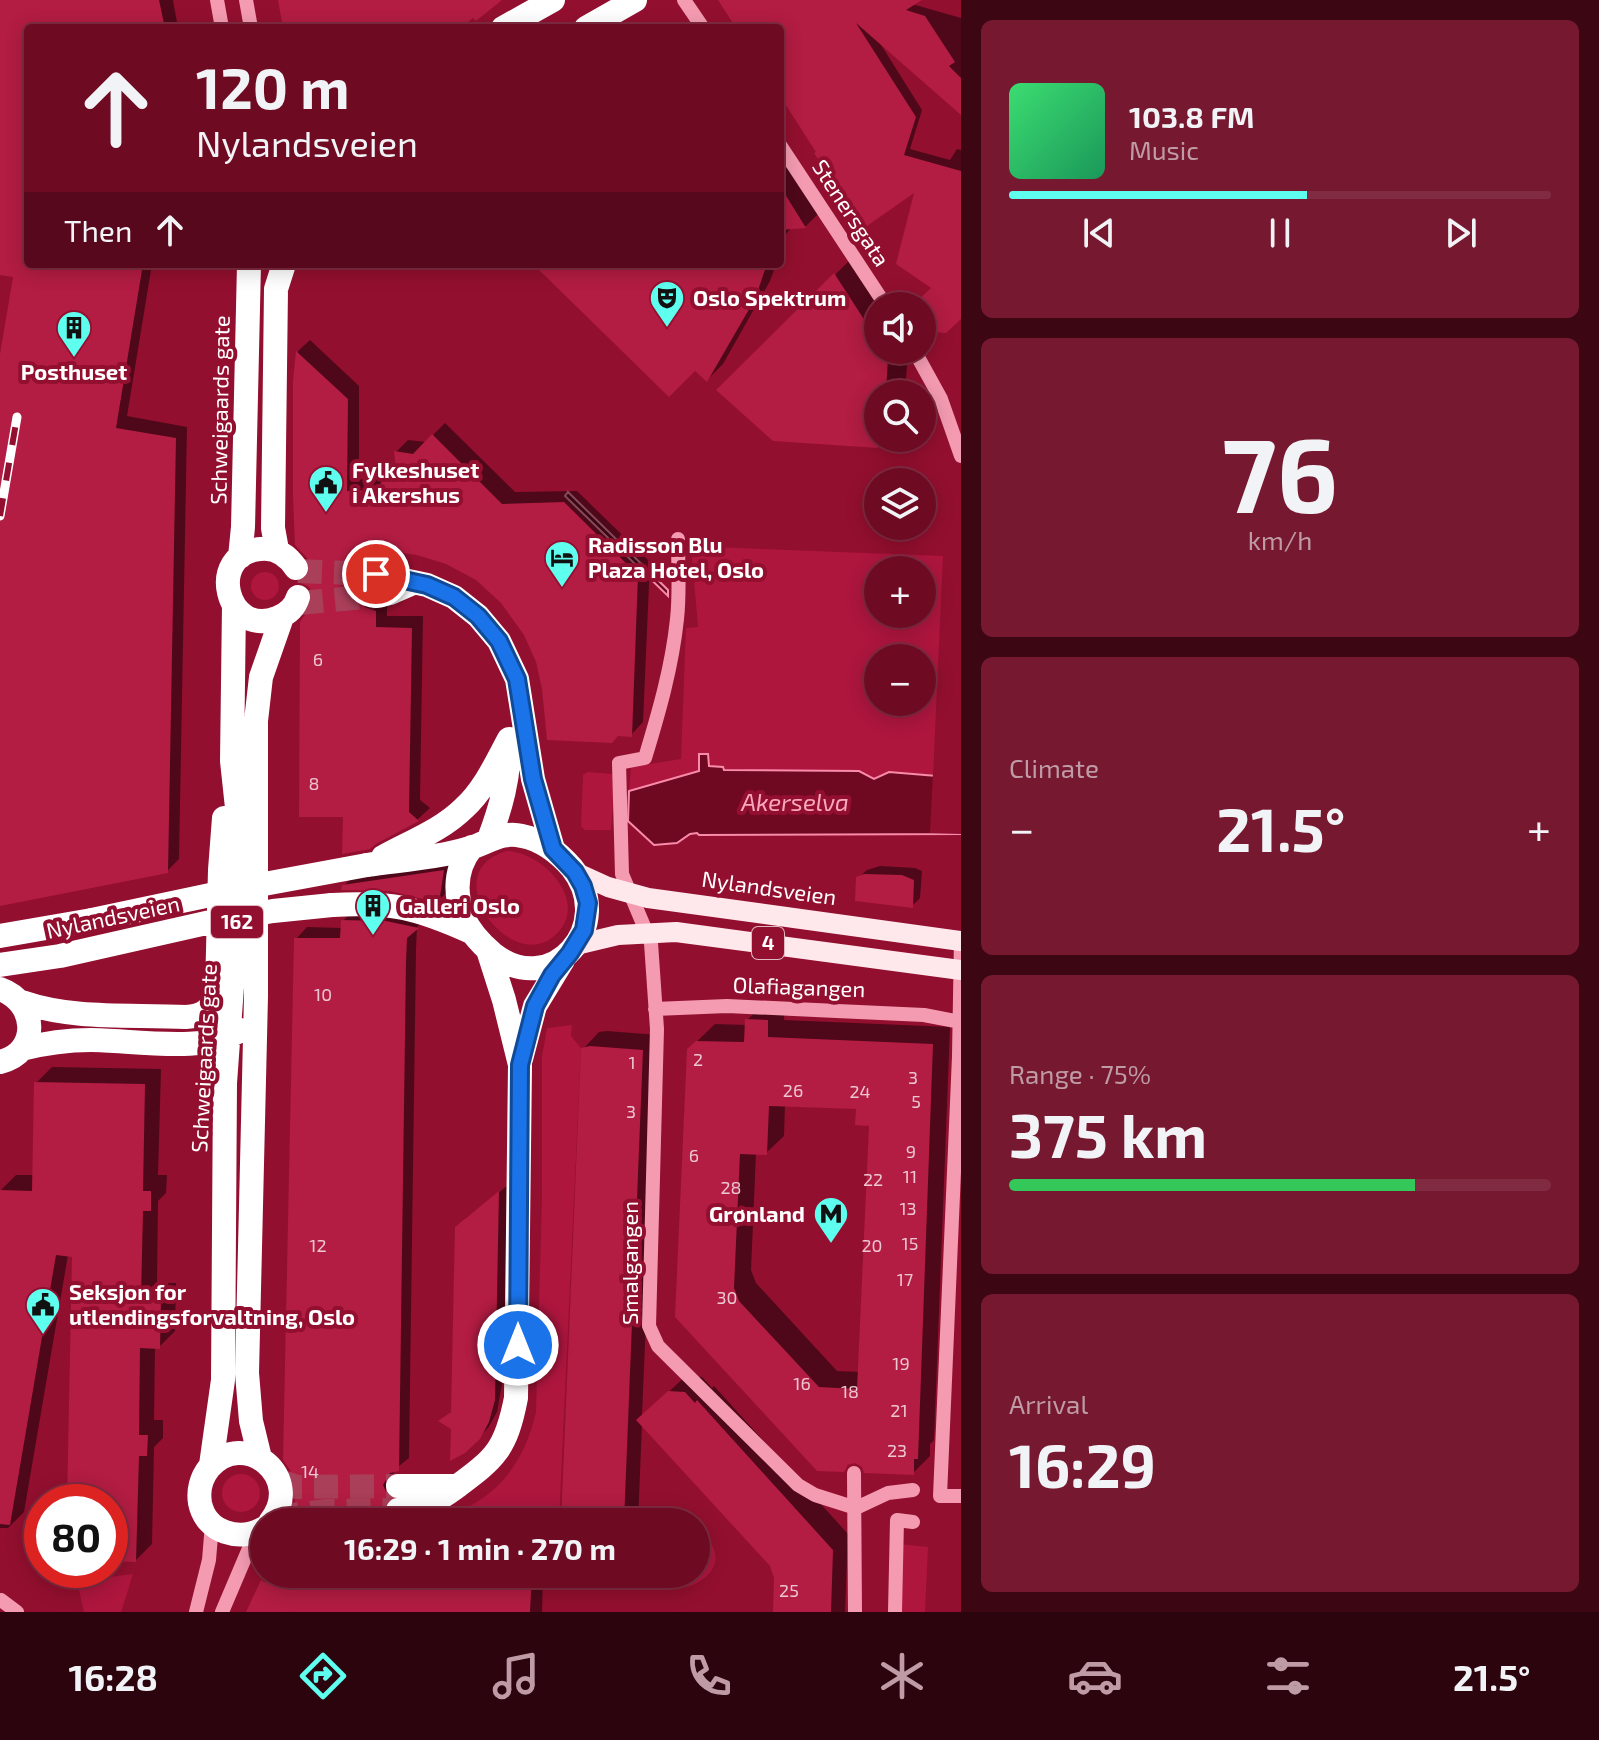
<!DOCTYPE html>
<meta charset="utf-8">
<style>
:root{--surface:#6e0b23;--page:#761930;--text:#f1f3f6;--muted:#bf9ba6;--line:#802b41;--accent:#5effef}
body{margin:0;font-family:"Exo 2",sans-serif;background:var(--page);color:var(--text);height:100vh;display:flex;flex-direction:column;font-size:30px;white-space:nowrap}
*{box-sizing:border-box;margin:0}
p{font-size:26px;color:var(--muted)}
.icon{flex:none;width:44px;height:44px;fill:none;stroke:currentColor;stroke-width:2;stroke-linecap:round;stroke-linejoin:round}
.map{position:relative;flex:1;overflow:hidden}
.side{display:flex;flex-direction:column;gap:20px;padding:20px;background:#3c0613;width:638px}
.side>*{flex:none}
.banner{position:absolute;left:24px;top:24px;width:760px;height:244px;border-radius:8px;box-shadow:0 4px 20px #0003,0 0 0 2px var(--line);background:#6e0b23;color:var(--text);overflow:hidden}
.fabs{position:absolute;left:864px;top:292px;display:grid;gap:16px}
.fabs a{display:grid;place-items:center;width:72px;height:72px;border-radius:50%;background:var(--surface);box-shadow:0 4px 20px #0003,0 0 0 2px var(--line);font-size:40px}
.speed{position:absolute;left:24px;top:1484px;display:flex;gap:16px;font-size:40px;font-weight:700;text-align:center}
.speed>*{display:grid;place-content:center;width:104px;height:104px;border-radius:50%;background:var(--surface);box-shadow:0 4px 20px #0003,0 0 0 2px var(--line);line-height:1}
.speed .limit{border:12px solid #d22;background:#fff;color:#111}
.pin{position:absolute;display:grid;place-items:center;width:68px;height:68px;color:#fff;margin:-34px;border:4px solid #fff;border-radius:50%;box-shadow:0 2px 8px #0007}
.me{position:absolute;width:88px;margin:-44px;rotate:0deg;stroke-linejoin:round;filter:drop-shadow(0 0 6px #0008)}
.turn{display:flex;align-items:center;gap:28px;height:168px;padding:0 40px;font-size:36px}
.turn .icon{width:104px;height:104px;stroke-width:2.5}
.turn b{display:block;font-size:56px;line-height:68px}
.then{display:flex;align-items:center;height:76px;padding:0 40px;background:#0003;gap:16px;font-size:30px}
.big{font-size:60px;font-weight:700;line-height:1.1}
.side .widget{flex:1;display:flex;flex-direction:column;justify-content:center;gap:12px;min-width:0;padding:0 28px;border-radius:12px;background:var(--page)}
.side .dial{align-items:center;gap:0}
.dial b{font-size:104px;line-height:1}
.song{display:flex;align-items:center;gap:24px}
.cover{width:96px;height:96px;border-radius:12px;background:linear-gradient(135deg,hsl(140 70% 55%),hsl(150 70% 35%))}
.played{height:8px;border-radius:4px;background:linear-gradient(90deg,var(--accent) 55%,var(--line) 55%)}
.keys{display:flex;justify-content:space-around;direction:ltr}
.heat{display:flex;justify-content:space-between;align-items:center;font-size:44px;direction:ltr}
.charge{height:12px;border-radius:6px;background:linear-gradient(90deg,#34c759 75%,var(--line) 0)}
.trip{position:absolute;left:250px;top:1508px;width:460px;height:80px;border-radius:40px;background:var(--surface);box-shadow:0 4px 20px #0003,0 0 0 2px var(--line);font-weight:700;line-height:80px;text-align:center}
.menu{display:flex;height:128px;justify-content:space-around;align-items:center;background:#2c040e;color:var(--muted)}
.menu .icon{width:56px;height:56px}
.menu .current{color:var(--accent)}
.menu b{font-size:36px;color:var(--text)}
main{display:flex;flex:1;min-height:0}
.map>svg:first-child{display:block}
</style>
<main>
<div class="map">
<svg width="961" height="1612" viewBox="0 0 961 1612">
<rect width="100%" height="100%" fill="#930f2f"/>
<path fill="#ae163e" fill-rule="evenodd" d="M710,547L943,556L933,776L889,772L874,779L858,771L723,770L722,767L709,766L707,754L699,755V771L629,791L631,767L681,759L686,628L698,627L692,557ZM878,570H922V614H878ZM878,658H922V702H878Z
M251 586a14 14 0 1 1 28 0a14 14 0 1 1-28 0Z
M588,772L613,774L615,779L611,830H585L581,826L583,775Z
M507,851C544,852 593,905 553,937C509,973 434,871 507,851Z
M572,1025L571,1036L581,1048L559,1522H427C487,1508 522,1473 536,1412L542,1198V1057L547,1028Z
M222 1493a19 19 0 1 1 38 0a19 19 0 1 1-38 0Z
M696,1529C751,1566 676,1612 642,1574H696Z
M899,1544L928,1547L925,1612H896Z
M133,1574L121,1612H84L77,1581Z"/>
<path fill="#6e0921" stroke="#f88caa" stroke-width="2" d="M568,492L668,590V596L565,496Z
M699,754H708L709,766L723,767L724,770L859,771L874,779L889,772L961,778V834L699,835L697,833L690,834L677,843L654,845L628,821L629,791L699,771Z"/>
<path fill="#930f2f" d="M933,772L961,774V834L930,833Z"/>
<path fill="#0007" fill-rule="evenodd" d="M0,0H173L178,28H28V264H152L127,416L187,427L179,859L167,871L0,904V366L15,276L0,273Z
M720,0H918L912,4L961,18V112L878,40L922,110L910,149L950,160L957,149L961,150V317L922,310V306H919L934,288L917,189L780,93V28H738Z
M780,154L821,211L806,226L792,227L786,234L780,251Z
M856,254L878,306V350H908L905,394H878V438H890L882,446L773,439L719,390Z
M536,264H776L770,281L723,364L707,380L695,368Z
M310,340L359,386V479H388L398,469L396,452L408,440L426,442L445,423L515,492L577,491L650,562L643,722L631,735L544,689L538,661L526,634L503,602L477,579L447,562L417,553L384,549L373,558V565L387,599V616H423L420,800L430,808L418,819L369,848L345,815L312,608L315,595L295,380L298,351Z
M454,860L450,889L439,900L391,889L344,886L355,874Z
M880,866L915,868L922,871L920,898L912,906L858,878L867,870Z
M354,909L428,916L417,927L416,949L409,1458L394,1470L393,1475L399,1485L395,1491L394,1500L408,1514V1522H289L294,1513L298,1490L296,939L307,927L342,928L343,921Z
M765,1003L785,1004L784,1020L950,1027L934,1440L930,1444V1456L913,1473L852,1462L843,1470L677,1316L689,1049L715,1024L747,1025V1020ZM785,1104L858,1107L872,1124L860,1372L837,1371L756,1283L751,1270L756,1153H766L784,1136Z
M607,1031L658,1035L642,1416L686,1376L702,1377L712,1388L714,1386L848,1534L845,1612H775L776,1577L771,1565L642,1424L638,1522H563L583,1049L599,1032Z
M52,1067L161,1069L158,1175H167L166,1193L158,1201L157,1283H176L175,1331L159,1347H155L154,1420H163V1438L154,1447L152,1544L136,1560L110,1559V1502H69L74,1255H68L24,1512L8,1528H0V1191L16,1175H34L36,1083Z
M507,1186L504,1373L497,1412L488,1428L464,1452L453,1428L441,1421L453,1410L466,1218Z
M270,1574H543L542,1612H248L263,1581Z"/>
<path fill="#b31c43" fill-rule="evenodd" d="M0,0H159L165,28H28V264H143L116,428L176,438L168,873L0,906V354L13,277L0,275Z
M278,0H502L476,21L473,18L461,28H283Z
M718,0H922L906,10L925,16L955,62L949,66L961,78V115L856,23L916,117L904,155L961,171V319L946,333L934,332L922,314V306H917L915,303L931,288L896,264L914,193L867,226L863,221L860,222L814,153L816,152L780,96V28H736Z
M780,186L806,228L780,230Z
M533,264H767L755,299L707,382L695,371L669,397Z
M834,273L878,341V350H884L888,356L886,394H878V448L773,441L716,390Z
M296,351L348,399L347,491L374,490L396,468L394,451L413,454L432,434L502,504L564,502L638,575L632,737L618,736L612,743L547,740L542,689L536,662L524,635L501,603L476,580L446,564L417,555L376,550V559L365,563L362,570V578L366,585L362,592V600L365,607L376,611V627L412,628L409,812L419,821L376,844L370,849L342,854L343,817H299L300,622L310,607L313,595L309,587L299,582L309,575L311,567L308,559L295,545L293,497V380Z
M444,870L439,903L390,891L341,890L342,885Z
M864,874L902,875L914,880L913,908L855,901L856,877Z
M341,920L386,921L419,928L407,938L406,962L399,1471L390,1473L383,1485L389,1498L384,1504L383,1512L390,1522H287L294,1507L296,1491L290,1470L283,1460L294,938H340Z
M745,1019L768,1020V1037L933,1044L918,1459H914V1475L864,1473L862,1467L855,1463L848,1465L844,1472L817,1471L675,1317L687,1049L696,1041L744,1042ZM769,1106L856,1109L855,1125L869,1126L857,1389L819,1387L739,1301L734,1288L740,1154L767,1155Z
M590,1046L643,1050L624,1522H561L581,1048Z
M34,1082L145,1084L143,1191H151V1211H143L141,1298L161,1299L160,1349L140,1348L139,1435H148L147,1456H139L136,1562L110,1561V1502H67L72,1257L56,1255L10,1525L0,1524V1190L32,1191Z
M499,1191L495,1400L489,1422L480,1439L465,1453L450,1461L451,1429L438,1421L451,1412L455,1227Z
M668,1391L685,1392L695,1403L697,1400L833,1550L831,1612H773L774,1578L770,1566L636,1420Z
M282,1574H532L530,1612H246L261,1580L265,1582L267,1579L281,1587Z"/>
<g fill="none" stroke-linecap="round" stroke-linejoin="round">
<path stroke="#a93f59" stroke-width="24" stroke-dasharray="24 12" stroke-linecap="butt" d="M298,571L376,574
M299,603L376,596
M279,1481L297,1487L398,1486
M275,1517L326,1511L398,1510"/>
<path stroke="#f49bb2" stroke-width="14" d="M217,0L222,28
M246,0L251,28
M684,0L703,28
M780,145L886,306
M914,350L941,399L961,456
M678,539C678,565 680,593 677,619C672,667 659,712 645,758L619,763L622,874L651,943L657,1029L649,1326L658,1346L798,1485L815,1495L856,1508L888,1493L913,1490
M961,938L959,1056L940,1496H961
M655,1009L727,1006L924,1015L961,1022
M854,1473L855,1612
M1,1600L17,1612
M196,1612L209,1560L212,1524
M222,1612L256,1532
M895,1612L897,1520L913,1522"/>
<path stroke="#fff" stroke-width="24" d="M503,28L553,0
M586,28L635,0
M277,550L273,528L276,289L284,264
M240,557L243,527L249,264
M296,568C288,556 276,547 260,549C206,554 226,638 277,618C288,614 295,607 298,597
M376,574L427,585L454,597L478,616L499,641L517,679L533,779L553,849
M376,596L390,593L413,583
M489,839C501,807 509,779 509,744
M383,857C410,842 442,830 464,808C484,790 496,763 509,739
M367,865C401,860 437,858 470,848C488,843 501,831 522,836C543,840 558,852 572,868C617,925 552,1000 493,954C480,943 469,931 463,916C454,891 455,868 472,847
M332,905C393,902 415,907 471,932
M0,936L92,920
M0,965L60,956L215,921
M0,989C37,1002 41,1052 0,1062
M22,1002C74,1020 131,1014 186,1017C204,1016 214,1008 217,990L220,870L224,818
M22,1049C45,1043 67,1040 91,1040C130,1040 210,1054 240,1030
M521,1059L535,1006L563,960
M260,1458L251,1421L247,1373L256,996V721L261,677L282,617
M211,1465L223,1380L225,1083L239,891L238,817L232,761L234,605
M398,1486H458
M398,1510C422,1509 436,1502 455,1488C496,1458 506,1449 516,1398L520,1065L504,1000L488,950
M264,1528C240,1542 206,1533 200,1503C198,1491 201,1478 209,1468C244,1427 306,1478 270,1522"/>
<defs>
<path id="rail" d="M0,516L17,417"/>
</defs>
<use href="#rail" stroke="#fff" stroke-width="9"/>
<use href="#rail" stroke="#930f2f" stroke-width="6" stroke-dasharray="18" stroke-linecap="butt"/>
<path stroke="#ffe8ec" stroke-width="20" d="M575,872L608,887L648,898L961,941
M576,945L618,935L676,932L961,970"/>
<path stroke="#fff" stroke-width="24" d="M92,920L248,887L367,865
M215,921L273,911L332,905"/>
</g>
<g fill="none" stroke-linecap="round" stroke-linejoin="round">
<defs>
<path id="route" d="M376,574L427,585L454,597L478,616L499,641L517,679L533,779L553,849L575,872L583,886L588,903L584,930L570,953L552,975L535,1006L520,1065L518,1345"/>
</defs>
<use href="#route" stroke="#114b97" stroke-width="20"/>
<use href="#route" stroke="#1a73e8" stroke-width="14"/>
</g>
<defs>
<symbol id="theatre-pin" viewBox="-11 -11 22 30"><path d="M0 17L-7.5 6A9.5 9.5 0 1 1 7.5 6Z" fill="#5effef" stroke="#930f2f"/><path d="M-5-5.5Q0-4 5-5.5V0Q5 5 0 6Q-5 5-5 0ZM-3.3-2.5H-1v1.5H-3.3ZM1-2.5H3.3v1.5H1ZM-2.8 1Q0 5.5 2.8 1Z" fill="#111"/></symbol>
<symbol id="building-pin" viewBox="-11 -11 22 30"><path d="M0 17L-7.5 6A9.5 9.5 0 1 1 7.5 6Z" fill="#5effef" stroke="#930f2f"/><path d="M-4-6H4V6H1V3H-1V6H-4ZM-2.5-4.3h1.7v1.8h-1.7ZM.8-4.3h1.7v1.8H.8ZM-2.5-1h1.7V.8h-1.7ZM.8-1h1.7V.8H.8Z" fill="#111"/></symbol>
<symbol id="civic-pin" viewBox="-11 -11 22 30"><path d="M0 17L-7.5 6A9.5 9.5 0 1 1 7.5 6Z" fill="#5effef" stroke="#930f2f"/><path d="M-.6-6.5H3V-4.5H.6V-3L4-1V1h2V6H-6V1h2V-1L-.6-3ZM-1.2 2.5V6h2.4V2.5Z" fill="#111"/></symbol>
<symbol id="hotel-pin" viewBox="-11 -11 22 30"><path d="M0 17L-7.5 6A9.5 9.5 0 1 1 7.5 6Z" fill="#5effef" stroke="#930f2f"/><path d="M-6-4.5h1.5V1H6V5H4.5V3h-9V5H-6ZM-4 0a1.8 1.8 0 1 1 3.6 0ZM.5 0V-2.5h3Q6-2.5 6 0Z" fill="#111"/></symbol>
<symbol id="metro-pin" viewBox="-11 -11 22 30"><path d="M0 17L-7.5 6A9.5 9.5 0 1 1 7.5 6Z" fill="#5effef" stroke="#930f2f"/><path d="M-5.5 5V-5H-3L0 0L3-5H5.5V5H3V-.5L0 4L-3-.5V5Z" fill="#111"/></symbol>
</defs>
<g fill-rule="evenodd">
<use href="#theatre-pin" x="647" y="278" width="40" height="54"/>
<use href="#building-pin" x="54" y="308" width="40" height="54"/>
<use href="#civic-pin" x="306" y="463" width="40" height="54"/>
<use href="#hotel-pin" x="542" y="538" width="40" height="54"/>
<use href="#building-pin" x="353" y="886" width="40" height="54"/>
<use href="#metro-pin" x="811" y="1194" width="40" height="54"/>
<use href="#civic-pin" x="23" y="1285" width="40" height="54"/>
</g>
<g text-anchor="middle" stroke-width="8" stroke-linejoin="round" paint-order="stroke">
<g font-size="18" fill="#ecc6d0">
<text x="318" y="666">6</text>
<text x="314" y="790">8</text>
<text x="323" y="1001">10</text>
<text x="698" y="1066">2</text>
<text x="632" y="1069">1</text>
<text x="913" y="1084">3</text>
<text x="793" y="1097">26</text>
<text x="860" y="1098">24</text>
<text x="916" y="1108">5</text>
<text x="631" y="1118">3</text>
<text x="911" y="1158">9</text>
<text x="694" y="1162">6</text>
<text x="910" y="1183">11</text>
<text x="873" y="1186">22</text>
<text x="731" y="1194">28</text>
<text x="908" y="1215">13</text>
<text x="910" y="1250">15</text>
<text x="318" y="1252">12</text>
<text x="872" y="1252">20</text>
<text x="905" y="1286">17</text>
<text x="727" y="1304">30</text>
<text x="901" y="1370">19</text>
<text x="802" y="1390">16</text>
<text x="850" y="1398">18</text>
<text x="899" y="1417">21</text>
<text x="897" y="1457">23</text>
<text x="310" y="1478">14</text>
<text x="789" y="1597">25</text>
</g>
<g fill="#930f2f" stroke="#dfb7c1" stroke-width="2">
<rect x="211" y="906" width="52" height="32" rx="6"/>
<rect x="752" y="927" width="32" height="32" rx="6"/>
</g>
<g font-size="20" font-weight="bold" fill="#fff">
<text x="237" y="929">162</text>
<text x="768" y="950">4</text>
</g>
<g font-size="22" fill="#fff" stroke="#930f2f">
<text transform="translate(851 213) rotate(57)" y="8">Stenersgata</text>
<text transform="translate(220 410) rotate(-89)" y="8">Schweigaards gate</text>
<text transform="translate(769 888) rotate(8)" y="8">Nylandsveien</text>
<text transform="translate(113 917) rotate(-12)" y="8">Nylandsveien</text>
<text transform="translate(799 987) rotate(2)" y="8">Olafiagangen</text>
<text transform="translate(204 1058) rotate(-87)" y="8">Schweigaards gate</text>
<text transform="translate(630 1263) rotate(-90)" y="8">Smalgangen</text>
</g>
<g font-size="22" font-weight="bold" fill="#fff" stroke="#930f2f" text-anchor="start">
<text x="693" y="306">Oslo Spektrum</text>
<text x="74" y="380" text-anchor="middle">Posthuset</text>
<text x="352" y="478">Fylkeshuset<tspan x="352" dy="25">i Akershus</tspan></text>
<text x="588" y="553">Radisson Blu<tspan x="588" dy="25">Plaza Hotel, Oslo</tspan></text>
<text x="399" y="914">Galleri Oslo</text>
<text x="805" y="1222" text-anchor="end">Grønland</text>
<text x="69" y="1300">Seksjon for<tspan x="69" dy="25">utlendingsforvaltning, Oslo</tspan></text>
</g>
<g font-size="24" font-style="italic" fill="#fba7bd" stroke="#930f2f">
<text x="795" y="811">Akerselva</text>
</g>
</g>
</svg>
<div class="fabs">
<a><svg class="icon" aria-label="sound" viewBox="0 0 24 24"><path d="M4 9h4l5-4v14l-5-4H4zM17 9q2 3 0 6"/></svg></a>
<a><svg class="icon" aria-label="search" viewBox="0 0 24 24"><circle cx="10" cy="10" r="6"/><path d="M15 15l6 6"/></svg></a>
<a><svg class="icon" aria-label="layers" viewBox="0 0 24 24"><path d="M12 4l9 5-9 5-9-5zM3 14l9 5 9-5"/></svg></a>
<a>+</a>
<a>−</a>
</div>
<div class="speed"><div class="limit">80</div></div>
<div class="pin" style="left:376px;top:574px;background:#d93025"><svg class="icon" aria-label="arrive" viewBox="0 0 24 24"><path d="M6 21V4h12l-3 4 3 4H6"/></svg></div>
<svg class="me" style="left:518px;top:1345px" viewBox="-20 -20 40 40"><circle r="17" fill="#1a73e8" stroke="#fff" stroke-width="3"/><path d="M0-11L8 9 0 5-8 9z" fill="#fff"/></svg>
<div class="trip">16:29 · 1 min · 270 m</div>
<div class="banner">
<div class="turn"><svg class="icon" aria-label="ahead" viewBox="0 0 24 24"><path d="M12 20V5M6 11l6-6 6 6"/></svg><div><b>120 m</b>Nylandsveien</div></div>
<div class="then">Then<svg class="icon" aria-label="ahead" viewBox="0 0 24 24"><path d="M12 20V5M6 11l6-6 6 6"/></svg></div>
</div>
</div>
<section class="side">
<div class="widget">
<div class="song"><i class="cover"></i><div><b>103.8 FM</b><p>Music</p></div></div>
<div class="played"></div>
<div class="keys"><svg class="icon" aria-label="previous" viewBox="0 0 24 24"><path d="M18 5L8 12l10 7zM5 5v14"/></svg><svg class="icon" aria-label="pause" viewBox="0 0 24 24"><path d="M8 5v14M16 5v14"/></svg><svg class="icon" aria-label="next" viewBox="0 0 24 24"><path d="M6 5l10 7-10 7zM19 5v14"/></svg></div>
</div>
<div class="widget dial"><b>76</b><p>km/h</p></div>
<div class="widget"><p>Climate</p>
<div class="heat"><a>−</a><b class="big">21.5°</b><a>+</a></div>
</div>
<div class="widget"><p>Range · 75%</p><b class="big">375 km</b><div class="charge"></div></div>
<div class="widget"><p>Arrival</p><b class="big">16:29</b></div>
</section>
</main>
<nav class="menu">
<b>16:28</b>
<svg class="icon current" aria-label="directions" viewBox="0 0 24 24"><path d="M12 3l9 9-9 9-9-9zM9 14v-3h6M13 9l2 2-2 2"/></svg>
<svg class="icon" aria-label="music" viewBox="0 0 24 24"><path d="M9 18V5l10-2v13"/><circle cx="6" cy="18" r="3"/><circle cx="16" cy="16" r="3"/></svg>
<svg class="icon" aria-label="phone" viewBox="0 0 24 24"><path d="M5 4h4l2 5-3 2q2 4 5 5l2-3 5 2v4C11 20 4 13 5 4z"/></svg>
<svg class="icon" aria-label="climate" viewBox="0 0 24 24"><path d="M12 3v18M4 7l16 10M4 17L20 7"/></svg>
<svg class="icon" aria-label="car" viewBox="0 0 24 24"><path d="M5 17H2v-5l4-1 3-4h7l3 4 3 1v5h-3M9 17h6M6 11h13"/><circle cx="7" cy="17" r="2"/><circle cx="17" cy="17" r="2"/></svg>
<svg class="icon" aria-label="filters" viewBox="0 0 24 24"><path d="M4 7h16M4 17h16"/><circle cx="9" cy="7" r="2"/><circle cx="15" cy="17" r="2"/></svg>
<b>21.5°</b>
</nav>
